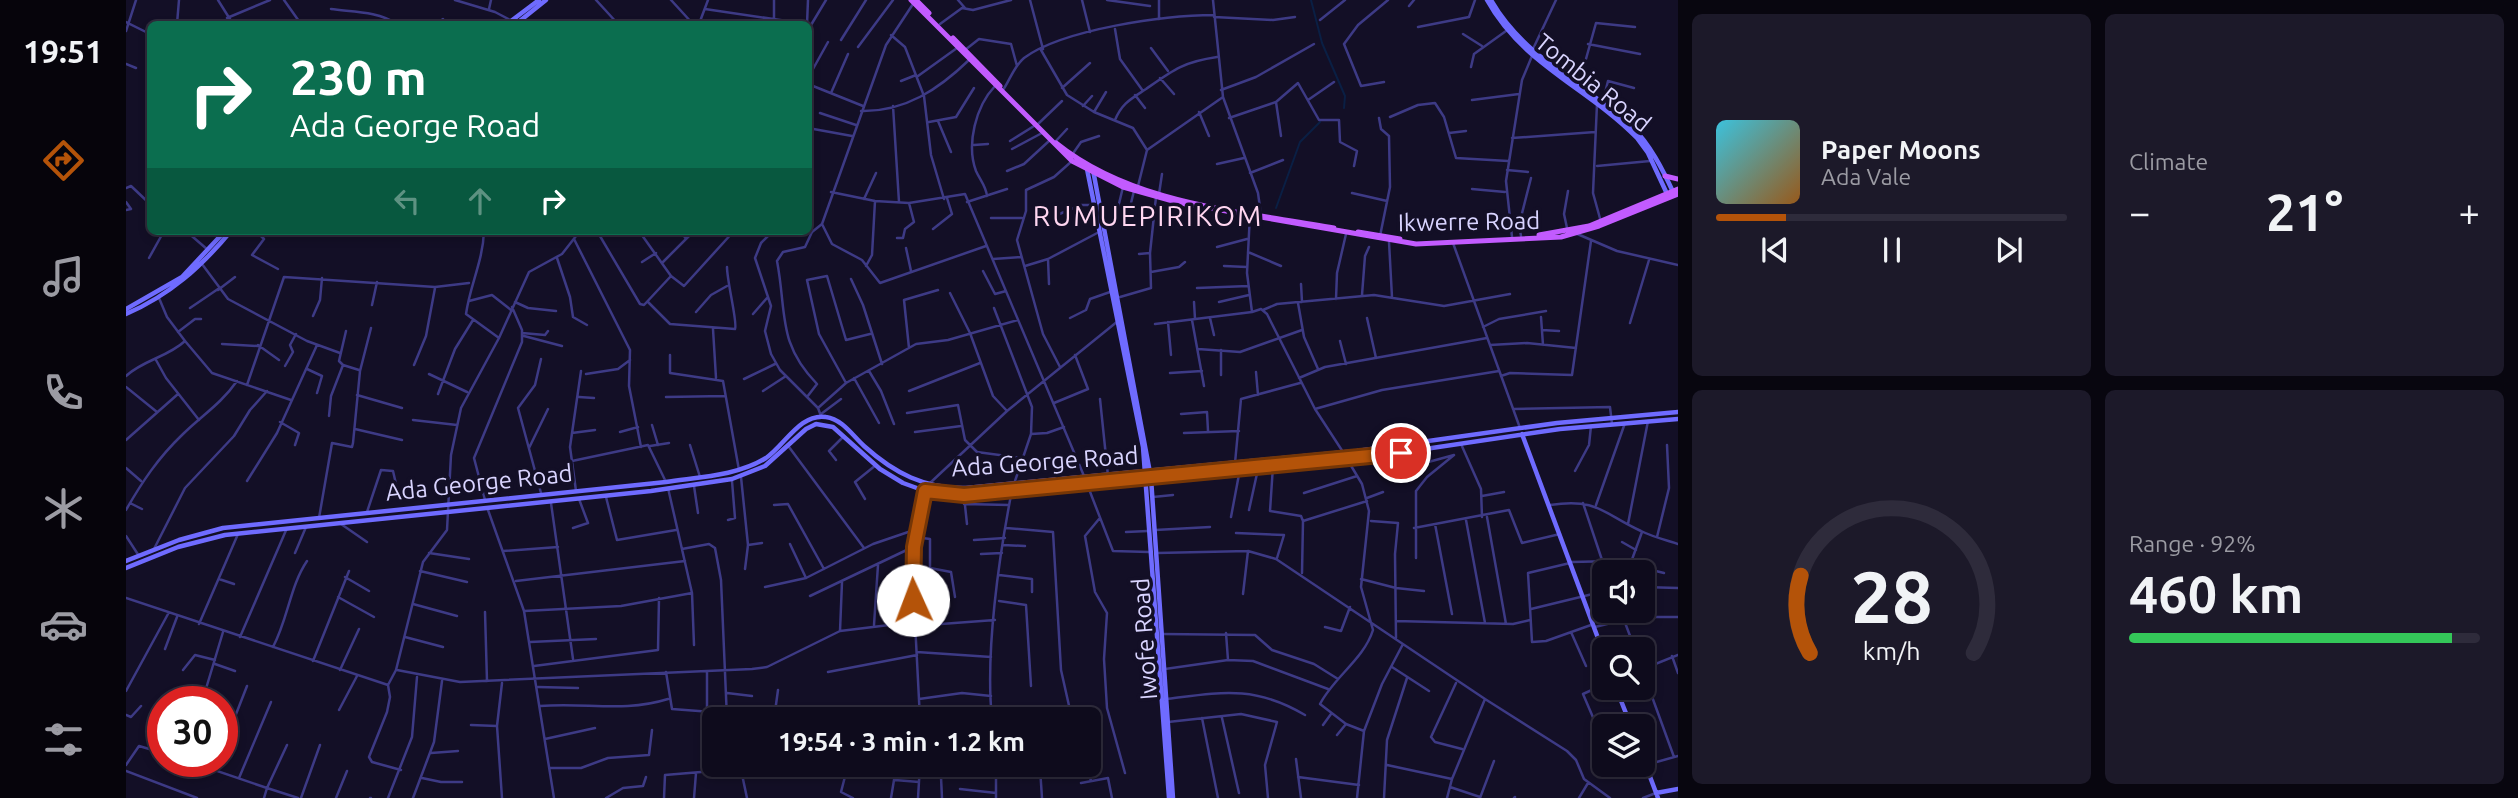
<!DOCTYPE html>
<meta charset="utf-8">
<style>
:root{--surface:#0e0b1c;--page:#1c1929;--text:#f1f3f6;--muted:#9b9ba3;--line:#2e2b3b;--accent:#b45309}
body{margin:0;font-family:Ubuntu,sans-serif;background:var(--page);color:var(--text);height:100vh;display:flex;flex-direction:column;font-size:26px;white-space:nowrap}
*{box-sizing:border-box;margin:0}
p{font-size:23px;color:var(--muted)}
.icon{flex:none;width:38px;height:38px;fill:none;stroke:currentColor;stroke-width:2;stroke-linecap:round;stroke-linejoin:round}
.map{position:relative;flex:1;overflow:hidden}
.sheet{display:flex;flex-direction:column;gap:14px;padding:14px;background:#08060f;width:840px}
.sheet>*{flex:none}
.top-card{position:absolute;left:21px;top:21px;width:665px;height:214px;border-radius:10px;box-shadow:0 4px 10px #0003,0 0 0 2px var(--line);background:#0b6e4f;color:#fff;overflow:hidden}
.tools{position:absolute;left:1466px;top:560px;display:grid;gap:14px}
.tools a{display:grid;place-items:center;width:63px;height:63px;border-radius:10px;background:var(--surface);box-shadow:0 4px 10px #0003,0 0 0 2px var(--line);font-size:35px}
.speed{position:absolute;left:21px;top:686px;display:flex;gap:14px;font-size:35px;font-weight:700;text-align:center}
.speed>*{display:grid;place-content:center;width:91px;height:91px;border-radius:50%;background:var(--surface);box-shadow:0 4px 10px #0003,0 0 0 2px var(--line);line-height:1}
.speed .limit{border:10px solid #d22;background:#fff;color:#111}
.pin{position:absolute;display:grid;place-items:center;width:60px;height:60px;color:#fff;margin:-30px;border:4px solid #fff;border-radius:50%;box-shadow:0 2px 7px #0007}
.me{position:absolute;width:77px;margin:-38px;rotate:358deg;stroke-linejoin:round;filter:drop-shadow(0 0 5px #0008)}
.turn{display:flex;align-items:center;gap:24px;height:147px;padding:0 28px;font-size:32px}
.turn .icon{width:91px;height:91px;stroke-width:2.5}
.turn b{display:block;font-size:49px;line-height:60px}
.lanes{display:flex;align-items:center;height:66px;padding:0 28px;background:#0003;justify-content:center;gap:35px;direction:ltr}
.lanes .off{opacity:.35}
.big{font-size:52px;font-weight:700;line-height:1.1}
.sheet .widget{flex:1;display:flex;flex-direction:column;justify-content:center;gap:10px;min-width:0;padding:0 24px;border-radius:10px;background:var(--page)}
.sheet .dial{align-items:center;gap:0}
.dial svg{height:182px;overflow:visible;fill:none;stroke:var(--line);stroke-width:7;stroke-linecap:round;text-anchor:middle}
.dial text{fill:var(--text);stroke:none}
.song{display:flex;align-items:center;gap:21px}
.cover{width:84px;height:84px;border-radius:10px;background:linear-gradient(135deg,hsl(190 70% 55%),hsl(30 70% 35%))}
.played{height:7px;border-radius:4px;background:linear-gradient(90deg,var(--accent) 20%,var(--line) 20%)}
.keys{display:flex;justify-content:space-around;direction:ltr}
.heat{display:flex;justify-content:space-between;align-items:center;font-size:38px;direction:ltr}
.charge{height:10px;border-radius:5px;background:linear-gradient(90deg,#34c759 92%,var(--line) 0)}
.sheet .tiles{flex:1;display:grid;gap:14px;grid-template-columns:repeat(2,1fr)}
.trip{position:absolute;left:576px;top:707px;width:399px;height:70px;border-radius:10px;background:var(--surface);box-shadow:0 4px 10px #0003,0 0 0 2px var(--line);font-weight:700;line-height:70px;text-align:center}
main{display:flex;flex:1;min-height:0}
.tab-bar{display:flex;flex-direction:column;width:126px;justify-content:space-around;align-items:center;background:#06040b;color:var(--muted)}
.tab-bar .icon{width:49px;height:49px}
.tab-bar .current{color:var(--accent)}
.tab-bar b{font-size:32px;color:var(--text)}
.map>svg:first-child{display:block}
</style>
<main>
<nav class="tab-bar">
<b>19:51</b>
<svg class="icon current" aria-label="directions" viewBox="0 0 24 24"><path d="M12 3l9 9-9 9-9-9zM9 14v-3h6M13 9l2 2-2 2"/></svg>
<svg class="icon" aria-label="music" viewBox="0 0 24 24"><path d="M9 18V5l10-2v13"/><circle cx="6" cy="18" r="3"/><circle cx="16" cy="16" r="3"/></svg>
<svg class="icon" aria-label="phone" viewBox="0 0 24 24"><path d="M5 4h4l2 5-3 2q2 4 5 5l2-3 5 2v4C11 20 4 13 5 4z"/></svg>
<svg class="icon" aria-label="climate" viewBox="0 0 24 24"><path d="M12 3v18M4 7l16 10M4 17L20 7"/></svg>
<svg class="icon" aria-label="car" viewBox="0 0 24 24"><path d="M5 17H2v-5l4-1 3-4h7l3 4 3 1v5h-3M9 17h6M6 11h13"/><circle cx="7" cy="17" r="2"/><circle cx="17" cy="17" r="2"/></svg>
<svg class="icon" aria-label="filters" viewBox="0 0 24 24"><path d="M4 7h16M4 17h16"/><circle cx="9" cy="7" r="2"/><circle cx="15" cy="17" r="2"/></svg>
</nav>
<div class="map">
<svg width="1552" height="798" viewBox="0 0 1552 798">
<rect width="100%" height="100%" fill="#130f26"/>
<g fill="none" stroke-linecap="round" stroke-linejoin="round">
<path stroke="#0a1f44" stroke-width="2" d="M1185,0L1196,43L1219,96L1218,108
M1150,208L1174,142L1194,122"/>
<path stroke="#3d3a85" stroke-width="2.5" d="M92,0L107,24
M158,0L175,24
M329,0L369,12L386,21
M470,0L492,24
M545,0L567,24
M832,0L839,8
M904,0L917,49
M956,0L964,32
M981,0L1024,6
M1033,0V19
M1087,0L1097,97L1132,193L1135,215
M1283,6L1288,0
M205,9C227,12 252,11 271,24
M363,9L365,0
M579,9L681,24L682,0
M1088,17L1147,20L1169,17
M101,18L144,0
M648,20V0
M1194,20L1219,0
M0,22L24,34
M51,24L53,0
M310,24L317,19
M573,24L582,0
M814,24L836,8L847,10L885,0
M1292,27L1343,17L1349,0
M989,29L994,59L1017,91
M682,30L700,0
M0,31L10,0
M1337,34L1356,46
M765,35L779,47L798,96L805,155L818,199
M715,40L740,0
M1462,44L1514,54
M732,47L767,0
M1025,48L1042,71
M1407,49L1430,0
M839,50L853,39L885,44L891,66
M915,50L941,95L968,112L1007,128L1021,150
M0,64L10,68
M1345,67L1348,54L1380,31
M792,76L831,48
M682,78L702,42
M1034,78L1048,94
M775,81L790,75
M1258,82L1235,86L1218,44L1232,25L1262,0
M682,84L737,106
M1453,84L1470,23L1509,27
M936,88L964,63
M877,90C884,80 888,66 898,58C937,29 1040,15 1088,15
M1095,90L1130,77L1188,44
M705,93L722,54
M1009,95L1019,108
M1182,100L1208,82
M1346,100L1393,94
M1477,101L1482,81L1508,88
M1150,102L1155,136
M1471,104L1467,193L1475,222
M767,106L773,202
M957,106L966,96
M735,111C779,112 813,89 843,60
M968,112L980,92
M1073,112L1083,136
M694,113L730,125
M1264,117L1292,105L1309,103L1318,117L1330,158L1382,161
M1103,118L1150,102L1172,83L1193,120H1213L1214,142L1231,151L1228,166
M1253,118L1255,129L1263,136L1264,187L1254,236
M989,120C996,103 1005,99 1020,89C1047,70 1057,62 1091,57
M812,121L825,152
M803,122L830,117L848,88
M912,124L936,101
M682,128L726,136
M1323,133L1340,131
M1386,138L1469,132
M884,141L908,126
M929,142L941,129
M848,145L862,144
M886,149L916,133
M948,152L955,142L973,136
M1091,164L1118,158
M682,166L685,165
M1471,166L1524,161
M1381,170L1402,172
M881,171L898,164L923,141
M1124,173L1157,160
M1012,186L1021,150L1097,97
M0,188L5,186L24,204
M1346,189L1379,192
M705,192L749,201L783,203L839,194L958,476
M1226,193L1261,201
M1033,194L1036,174
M861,196C860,186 854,180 850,171C840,144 850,106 869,86
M738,199L750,173
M0,202L5,209L0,210
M841,202L881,189
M991,212L997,187
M1124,214L1121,273L1126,312L1135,309L1141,314L1189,409L1217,452
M931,215L955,205H969
M865,218H896
M1001,219L1008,191
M696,224L706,244L736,260L754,283L860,246
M1053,227L1054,203
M1441,228L1438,214L1442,191
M807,229L826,214L821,198
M60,231L82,250
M130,231L138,239L126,255L152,269
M324,231L358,235
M471,231L514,304L518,305L545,276L513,231
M555,231L560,239
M647,231L635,243L629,258L645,306L639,331L645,354L654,370L692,408L695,416
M676,231L686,232L696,224L760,45L787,4
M1449,233L1491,251L1552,265
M1395,236L1393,225L1405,178
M1386,237L1380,181L1396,80L1406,56
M771,238H777L779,229L788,222L783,203
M448,239L504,350L503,386L515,447
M1263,242L1266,297
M1327,243L1394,428
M1091,247L1121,239
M780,248L785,271
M1122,252L1155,266
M1013,254L1024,253
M23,258L38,231
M431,258L444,297L447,317L461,325
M867,259L895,257
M922,259L923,284
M516,262L530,253
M537,262L568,231
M76,264L102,299L181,341L214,353
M740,266L746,255L749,201
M899,266L922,259L975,231
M1098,266L1121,267
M857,271L869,294L880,291
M1025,272L1053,267L1059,262
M545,276L558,286L608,231
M725,279L737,305L756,364
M1175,284L1176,302
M1071,288L1122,286
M92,290L109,277
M824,293L844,333L867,396L881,411
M1236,295L1239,256L1243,247
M994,297L1025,288L1024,253L1030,197
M1210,299L1211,273L1220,234
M343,301L366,295L385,310
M389,302L402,308L430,311
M522,302L544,324L609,329C612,324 601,282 601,267
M1068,302L1069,319
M1093,302L1123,295
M1172,303L1178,337L1192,369
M246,305L251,282
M64,308L92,289
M868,308L906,407L905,434L888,484
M1137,310L1151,304L1248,295L1318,306L1384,294
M570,312L585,295L601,286
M627,314L641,298
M187,316L194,300L196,278
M1415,317L1417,345
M944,318L960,310L964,299L984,292
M1084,318L1088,335
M1241,318L1250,358
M1066,320L1078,386
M1042,322L1045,355
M1504,323L1523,260
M1029,324L1126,312
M1357,327L1373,319L1420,311
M587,329L590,378
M1416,330L1433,331
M52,332L69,319H75
M396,333L419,335L422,331
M398,336L436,346
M373,338L403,272L436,254L454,231
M59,341L86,373L165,400
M1214,341L1220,364
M96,344L132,346
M132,345L153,360
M1364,345L1401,343L1450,348
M783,348L778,300L812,290
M1072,349L1114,352L1176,330
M1095,350V375
M544,355V373L597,381L613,470
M415,359L409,385L392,408L415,493
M30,360L40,378L73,420
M217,365L233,370
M288,365L300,336L309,288
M159,366L167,352L164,345L170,334
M934,367L917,334L891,240L900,211V190L928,177L946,161
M181,369L196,376L191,393
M743,371L755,391L768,424
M1130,372L1132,395
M1044,373L1076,371
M303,374L341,392
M460,374L492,369L504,360
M0,376C17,360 42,357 59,341L41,317L33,298
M1375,376L1384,373L1446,375L1465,241
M728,378L753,423
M1173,378L1199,367L1361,338
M618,379L649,364
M720,383L693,334L681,280L701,276L720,340L744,334
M121,385L158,277L309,287L343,283
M0,387L31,412
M637,391L660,376
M783,391L854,363
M312,394L329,349L347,320
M231,395L276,408
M453,397L468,398
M540,397L599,396
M681,397L691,384C651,343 661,313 651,261L657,252L679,247L686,232
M974,399L982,476
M928,403L962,389L949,355
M692,408L720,383L790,344L822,340L892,320
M1189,409L1256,390L1373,371
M1387,409L1484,407L1486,424
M781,413L832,405L839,440L851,452L896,458
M695,414L715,399
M1055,414L1081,412L1082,431
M203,416L205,396L217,365L213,361L220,331
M287,420L331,425
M154,422L173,433L169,445
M526,425L532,445
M229,429L276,440
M494,432L512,427
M789,432L835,426
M446,433L469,430
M1058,433L1113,431
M905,434L921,433L938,427
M0,440L52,394
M1335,444L1355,489L1356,517
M564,445L574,477
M524,446L543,443
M663,447L738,548
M403,448L422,409
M1221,459L1236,484L1243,511L1235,587L1247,630C1238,659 1208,677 1194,704L1220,724L1238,731
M710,460L703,451L718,436
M446,461L522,445L540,482
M1109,463L1115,399L1174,383
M1295,464L1328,455
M1147,466L1144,511L1175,516L1177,521
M0,468L15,481
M1449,471L1463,445L1465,426
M615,477L622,545L619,569
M121,481L151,433L191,345
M804,483L881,411L992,321
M961,484L987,551L1023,552
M568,486L572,513
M542,488L566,593L568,645
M450,491L444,447L455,371
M1178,493L1231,476
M838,496L841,524
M1356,496L1378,492
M480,497L491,540L550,530
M1027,497L1047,495
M1241,498L1257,492
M739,499L729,482L750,465
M359,500L348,458L396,342V330L386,307
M4,503L16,509
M425,503L447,659
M1457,503L1476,560
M838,504L883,505
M648,505L662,504L698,569
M1424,505C1472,498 1476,513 1515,531C1527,537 1540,540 1552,544
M1470,505L1499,423
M0,510C16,482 32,458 56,435C75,416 95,404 111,381
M362,510L398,611L428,798
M1123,510L1132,469
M241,512L255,470L267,471L270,484
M1105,517L1114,469
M1361,517L1380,624
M193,518L206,443L226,447L227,443L234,371L245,328
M973,519L959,536L969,592L981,613L978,659L981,708L999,773
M602,520L609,518L606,481
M1340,520L1359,623
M1177,521L1241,501
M1245,521L1272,523L1269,554L1270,638
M215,524L241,542
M1309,524L1326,614
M1502,524L1522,421
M447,528L462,523L453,499
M880,528L927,532L935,670L946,719
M1288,528L1383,510L1396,543L1434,534
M1029,530L1084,527
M1000,532L1022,531
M1110,533L1158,535L1151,558
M0,536L13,556
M789,537L804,539V568L825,572L829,597
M1531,537L1543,488L1541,445
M848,540L879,538
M1496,542L1510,550
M664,544L680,578
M622,545L636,543
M877,545L899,546
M28,549L59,488L108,436L124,410L141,391
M556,549L583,544L589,548L595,580L601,719
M377,551L432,547
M169,553L180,527
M303,553L343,559
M1031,553L1122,551L1150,559L1359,699L1326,779L1321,798
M855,554L876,553
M1290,558V491L1301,477L1328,455
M1445,562L1489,561L1538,573
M1444,563L1402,573L1406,642L1420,641L1465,625
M1504,565L1516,532
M294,571L341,582
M1176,573L1177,521
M873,575L906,579V592
M219,577L243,591
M93,579L108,584
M1235,579L1270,588L1298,591
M390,581L559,561
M639,587L680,578L747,544L791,529
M1517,587L1552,588
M1117,594L1122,551
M684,596L787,547
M212,597L248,617
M0,598L262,685
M873,601L900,605L905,686
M287,604L331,616
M1405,609L1479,591
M398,611L495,606L566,593
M359,612L361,681
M1498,620L1509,649
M1270,621L1387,624L1404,620
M73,624L112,534
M815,624L869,620
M748,625L752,565
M1199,627L1215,631L1224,607
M1469,627L1509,617H1552
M714,631L716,582
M1445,632L1460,666
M1100,633L1102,660
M1036,634L1129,635L1146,650L1188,664L1212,679
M114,637L161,528
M279,637L317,647
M404,642L470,639
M147,647C162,619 164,586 181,561
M39,649L51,617
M791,652L865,657
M1546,656L1552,673
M187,661L223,571
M89,664L109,671
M408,666L532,650L533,598
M1266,667L1303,691
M1039,669L1102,660L1127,661L1202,689
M1517,669L1552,655
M57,670L69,655L89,660
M214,670L233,629
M271,670L334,682L626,669L641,667L714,631L788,622
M581,671V711
M540,672L546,709L599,713
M702,672L791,655
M1517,672L1548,757
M1330,683L1305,737L1309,742L1336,749
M412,687L452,688
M0,691L42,614
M601,693L626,696
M62,694V699L76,702
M793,699L836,693L865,696
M1040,699C1096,692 1128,685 1179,715
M1359,699L1441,751L1450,760L1458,779L1484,798
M76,702L97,632
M414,706C460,702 497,713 542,699
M923,709L926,719
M213,710L231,676
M865,712L942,706
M0,715L5,717L15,706
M711,716L767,719
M1076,718L1092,798
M1096,718L1113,793
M648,719L652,690
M794,719L786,564L799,491
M866,719C859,653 873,556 886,490
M1042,722L1115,714L1151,722L1139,765L1142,798
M345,725L371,726
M1197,725L1205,714
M1211,735L1220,724
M419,739L469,728
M1478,743L1457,694L1479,684
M161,745L141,788L172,798
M28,750L37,733
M96,750L121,686
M305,753L332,751
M1170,759L1175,798
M62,761L141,788L138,798
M0,765L13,746L37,753
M614,765L621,798
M722,765L715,792L727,798
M754,765L769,774L765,798
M960,765L965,781
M1261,765L1326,779
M1520,765L1552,756
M424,768H455L482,758L523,755L526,730
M638,768L639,765
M914,768L916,798
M89,770L92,761
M275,770L246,762L243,757L261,712L264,697L262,685L270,670L297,562L321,530L325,455L335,408L373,338L340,314C344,285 357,261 358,231
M870,770H896L932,765
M0,771L71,798
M794,775L815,777L816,798
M1172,777L1233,785
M113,778L145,702
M296,778L315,782H336
M769,780L793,782
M955,783L982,778L986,798
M1324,787L1354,797
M834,789L870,793
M175,798L194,745
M210,798L221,771
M244,798H245
M262,798L286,737L291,677
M287,798L308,742L316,681
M376,798L371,726L376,683
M480,798L497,788L517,786L520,777
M538,798L539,775L587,771L609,765
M568,798L570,773
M792,798L794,765
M870,798V765
M1231,798L1238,731L1256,684L1277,644
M1258,798L1261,740L1281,678
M1354,798L1368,761
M1388,798L1389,797
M1453,798L1462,783
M1517,798L1530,793"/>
<path stroke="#6f6bff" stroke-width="4.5" d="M1361,0C1397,65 1461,87 1511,138L1522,153L1542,196
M1365,0C1398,58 1457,82 1505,126C1524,144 1537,170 1548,194
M381,24L413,0
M390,24L420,0
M961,169L1017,447L1043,798
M967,170L1025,478L1047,798
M0,309L56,277L99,231
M0,314C44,295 75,267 105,231
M1396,434L1479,657
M0,561L53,540L97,528L540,482C573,477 611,476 640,458C659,445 674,413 700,417C716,419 727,436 738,446C768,473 799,489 840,488L1231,451L1431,423L1552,412
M0,568L52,547L99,535L525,491L606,479L639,466L680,429L690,424L707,427L754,469L777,483L799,491L828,495L1252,456L1434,429L1552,419
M1490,688L1505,726
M1517,758L1532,798
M1530,793L1552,789"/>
<path stroke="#c25bff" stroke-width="5" d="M785,0L946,161L997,187L1054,203L1290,244L1435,237L1473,226L1552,194
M790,0L803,13
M827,38L874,86
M930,143C1007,205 1114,211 1208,228
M1539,176L1552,179
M1232,232L1274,239
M1413,235L1463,226L1552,189"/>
</g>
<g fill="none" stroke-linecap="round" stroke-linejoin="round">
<defs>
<path id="route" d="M787,600L788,547L799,491L838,495L1275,453"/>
</defs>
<use href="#route" stroke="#753606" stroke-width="18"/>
<use href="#route" stroke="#b45309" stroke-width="12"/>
</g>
<g text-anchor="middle" stroke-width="7" stroke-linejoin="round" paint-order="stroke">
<g font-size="24" fill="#d9d4ff" stroke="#130f26">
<text transform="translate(1467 83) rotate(39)" y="8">Tombia Road</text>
<text transform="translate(1343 222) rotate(-1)" y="8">Ikwerre Road</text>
<text transform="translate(919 462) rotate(-4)" y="8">Ada George Road</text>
<text transform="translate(353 483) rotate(-6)" y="8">Ada George Road</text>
<text transform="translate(1019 639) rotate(-94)" y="8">Iwofe Road</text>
</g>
<g font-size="28" letter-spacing="2" fill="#ffd6f0" stroke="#130f26">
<text x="1022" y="226">RUMUEPIRIKOM</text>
</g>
</g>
</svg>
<div class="tools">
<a><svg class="icon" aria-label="sound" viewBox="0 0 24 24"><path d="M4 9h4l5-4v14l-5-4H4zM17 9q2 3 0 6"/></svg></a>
<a><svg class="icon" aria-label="search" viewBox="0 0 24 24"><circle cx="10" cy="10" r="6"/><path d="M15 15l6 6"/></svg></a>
<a><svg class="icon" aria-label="layers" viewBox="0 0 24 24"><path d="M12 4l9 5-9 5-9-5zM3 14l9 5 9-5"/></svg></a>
</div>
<div class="speed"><div class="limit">30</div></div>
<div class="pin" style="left:1275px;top:453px;background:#d93025"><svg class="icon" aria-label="arrive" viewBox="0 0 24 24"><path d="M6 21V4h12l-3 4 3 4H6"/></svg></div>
<svg class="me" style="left:787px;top:600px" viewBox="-20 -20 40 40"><circle r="19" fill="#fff"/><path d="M0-13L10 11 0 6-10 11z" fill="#b45309"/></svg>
<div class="trip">19:54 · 3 min · 1.2 km</div>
<div class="top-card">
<div class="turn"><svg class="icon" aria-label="right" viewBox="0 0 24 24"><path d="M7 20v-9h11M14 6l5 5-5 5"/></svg><div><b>230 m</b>Ada George Road</div></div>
<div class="lanes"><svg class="icon off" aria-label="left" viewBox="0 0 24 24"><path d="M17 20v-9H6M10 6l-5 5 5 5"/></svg><svg class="icon off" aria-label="ahead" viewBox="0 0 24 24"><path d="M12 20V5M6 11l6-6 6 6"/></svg><svg class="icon" aria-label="right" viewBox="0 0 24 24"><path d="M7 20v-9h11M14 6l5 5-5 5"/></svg></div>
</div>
</div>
<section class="sheet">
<div class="tiles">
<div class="widget">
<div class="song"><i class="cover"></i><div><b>Paper Moons</b><p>Ada Vale</p></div></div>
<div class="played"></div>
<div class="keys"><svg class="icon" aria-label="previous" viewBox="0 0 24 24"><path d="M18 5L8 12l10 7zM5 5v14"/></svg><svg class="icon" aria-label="pause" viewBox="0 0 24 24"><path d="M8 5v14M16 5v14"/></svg><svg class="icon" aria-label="next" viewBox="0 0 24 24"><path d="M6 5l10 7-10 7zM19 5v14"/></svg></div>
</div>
<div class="widget"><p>Climate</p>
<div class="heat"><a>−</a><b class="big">21°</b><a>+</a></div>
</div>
<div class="widget dial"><svg viewBox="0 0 100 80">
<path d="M14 69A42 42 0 1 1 86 69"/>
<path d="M14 69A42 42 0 0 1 10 35" stroke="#b45309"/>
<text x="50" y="56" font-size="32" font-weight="700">28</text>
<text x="50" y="72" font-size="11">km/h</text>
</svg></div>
<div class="widget"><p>Range · 92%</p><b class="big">460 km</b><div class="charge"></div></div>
</div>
</section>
</main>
